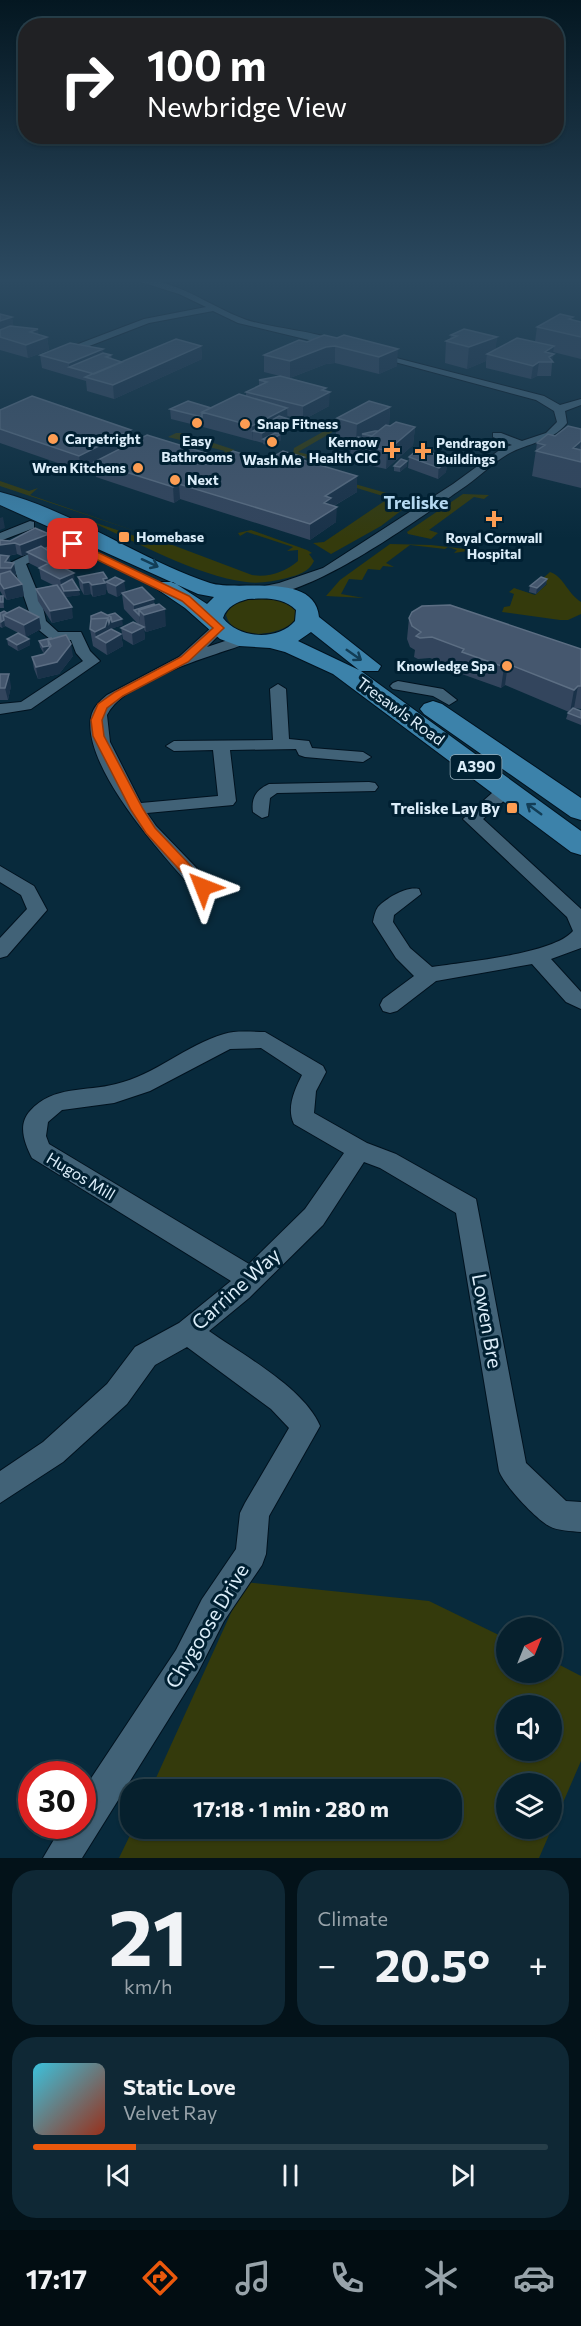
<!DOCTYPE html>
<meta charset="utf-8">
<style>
:root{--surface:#06202d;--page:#0f2835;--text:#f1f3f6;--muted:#98a3aa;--line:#273e49;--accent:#ea580c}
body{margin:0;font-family:Commissioner,sans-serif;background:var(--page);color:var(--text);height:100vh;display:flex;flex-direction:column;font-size:22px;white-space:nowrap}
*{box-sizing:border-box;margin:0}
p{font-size:20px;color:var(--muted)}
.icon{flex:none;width:33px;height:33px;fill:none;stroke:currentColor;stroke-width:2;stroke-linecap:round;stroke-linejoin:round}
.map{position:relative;height:1858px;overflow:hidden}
.sheet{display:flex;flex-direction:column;gap:12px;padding:12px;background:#031219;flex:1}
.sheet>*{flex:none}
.top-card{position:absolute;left:18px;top:18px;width:546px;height:126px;border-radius:24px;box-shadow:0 2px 4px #0004,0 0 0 2px var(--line);background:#202124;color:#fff;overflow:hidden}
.needle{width:39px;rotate:43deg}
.buttons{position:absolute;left:496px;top:1617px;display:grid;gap:12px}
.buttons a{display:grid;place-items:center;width:66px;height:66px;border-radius:50%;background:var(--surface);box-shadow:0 2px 4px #0004,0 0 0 2px var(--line);font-size:30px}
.speed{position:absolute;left:18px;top:1761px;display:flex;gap:12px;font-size:30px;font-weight:700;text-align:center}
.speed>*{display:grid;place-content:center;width:78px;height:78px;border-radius:50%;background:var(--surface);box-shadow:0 2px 4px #0004,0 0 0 2px var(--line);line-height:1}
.speed .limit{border:9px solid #d22;background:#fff;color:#111}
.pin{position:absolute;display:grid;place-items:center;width:51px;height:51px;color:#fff;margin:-26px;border-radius:12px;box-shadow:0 3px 9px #0006}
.me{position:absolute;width:66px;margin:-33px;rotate:315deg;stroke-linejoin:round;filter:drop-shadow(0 0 4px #0008)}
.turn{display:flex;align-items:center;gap:21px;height:126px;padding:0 30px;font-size:27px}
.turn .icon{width:78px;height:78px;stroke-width:2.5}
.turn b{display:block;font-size:42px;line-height:51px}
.big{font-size:45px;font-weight:700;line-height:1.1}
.sheet .widget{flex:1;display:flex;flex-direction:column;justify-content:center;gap:9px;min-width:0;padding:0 21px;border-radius:24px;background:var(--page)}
.sheet .dial{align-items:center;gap:0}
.dial b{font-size:78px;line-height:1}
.song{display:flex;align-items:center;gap:18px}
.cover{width:72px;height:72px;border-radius:9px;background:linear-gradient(135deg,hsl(190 70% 55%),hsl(10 70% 35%))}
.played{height:6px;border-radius:3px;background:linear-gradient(90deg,var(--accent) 20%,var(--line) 20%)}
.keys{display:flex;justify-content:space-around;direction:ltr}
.heat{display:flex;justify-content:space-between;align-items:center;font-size:33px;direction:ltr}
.sheet .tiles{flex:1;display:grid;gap:12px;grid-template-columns:1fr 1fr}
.widget:last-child{grid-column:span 2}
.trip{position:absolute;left:120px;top:1779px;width:342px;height:60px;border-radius:24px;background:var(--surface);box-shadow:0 2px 4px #0004,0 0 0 2px var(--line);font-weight:700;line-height:60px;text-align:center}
.dock{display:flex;height:96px;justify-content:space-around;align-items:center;background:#020d12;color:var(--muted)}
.dock .icon{width:42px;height:42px}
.dock .selected{color:var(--accent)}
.dock b{font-size:27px;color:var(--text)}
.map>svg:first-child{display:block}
</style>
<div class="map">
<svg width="581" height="1858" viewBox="0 0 581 1858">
<rect width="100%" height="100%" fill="#082a3c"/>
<path fill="#343a0c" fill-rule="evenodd" d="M328,429L336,430L298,452L334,461L325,465L293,454L294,448Z
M176,433H183L235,450L221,454L225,451L168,437Z
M250,454L397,496L406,507L381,526L331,554L313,543L324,542L386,500L383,496L255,457L247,462L243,455Z
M0,481L29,491L38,488L30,495L144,534L0,486Z
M463,494L489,495L484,499L474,497L429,530L438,533L431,539L408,534L407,532Z
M87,520L141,538L146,535L252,575C268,578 285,572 298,561V550L287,551L293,547L247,532L240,536L238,533L251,530L307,550L312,553L309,554L314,561C309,572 298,575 287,578C274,581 260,584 246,582C196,576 133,540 87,520Z
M390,544L431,545L474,550L454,553L457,550L448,547L445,549L410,545L386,563L394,567L383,566L380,570L368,569L362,580L349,579L341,594L364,598L326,596L340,580Z
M550,572C564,577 567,593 581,602V614L568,620H560L502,612L504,607L510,606L514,594L509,592L514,588L535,595L547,584L540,581Z
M262,597C275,599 300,601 296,619C282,637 233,642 226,615C232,600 248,598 262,597Z
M245,1582L429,1601L507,1639V1672H552V1661L581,1676V1761L552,1828V1784H507V1828H552L539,1858H119L133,1829L452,1828V1790L151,1789ZM507,1706H552V1750H507Z"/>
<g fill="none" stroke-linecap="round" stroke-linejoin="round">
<defs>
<path id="minor" d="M131,279C172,276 207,305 244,319C267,328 326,332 343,344L338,347L238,323L213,311L149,323L79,350H73V346L144,319L206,307L179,294Z
M369,351L544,396L560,405L581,399V405L565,411L567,423C551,443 529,442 508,454C491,464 477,479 460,490C421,517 301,605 255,594V588L279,583L323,568L453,484L501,449L512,445L493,437V433H501L522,441L546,433L557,422L554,411L536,400L369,355Z
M30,521L34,522V528L0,541V533Z
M47,545L53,549L52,552L26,564L42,603L46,621L58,632H81L90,651L100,661L31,709L0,714V704L21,702L83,661L76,653L71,640L50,639L34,626L12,562Z
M219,624L226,628L207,647L243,635L250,639C243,647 226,650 216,654C186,664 121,686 107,715L110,742L141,803L218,796L213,750L174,751L166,746L174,741L273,740L270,689L278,684L286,689L289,739L309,741L312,748L363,752L371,757L363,762L305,757L299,755L296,749L230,750L236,801L233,805L147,813L156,826L210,882L212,887L210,892H196C164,857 82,767 91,717C93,707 100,701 107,695L179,657L214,625Z
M398,681L443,689L457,700L449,705L433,696L393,689L390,686L393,683Z
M369,782L375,783L378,787L375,791L277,793L270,798L268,816L262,818L253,812C251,798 256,790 269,784Z
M507,784L513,785L516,789L513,793L483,819L581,909V948L551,959L581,992V1009L566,1002L532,964L436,981L397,1011L390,1013L383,1011L380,1005L383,999L414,976L396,958L373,922C374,917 375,911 378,907C387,898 406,886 419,889L421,894L394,915L393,922L410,948L432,967C464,962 554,954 573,931L567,917L463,819L501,785Z
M0,866L34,886L47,910L7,956L0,958V938L27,909L21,895L0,882Z
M265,1032L323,1066L326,1072L316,1091L314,1113L367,1143L396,1154L476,1199L526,1463L566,1501L581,1502V1532C571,1531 558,1531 549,1526C534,1517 505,1486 499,1471L456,1213L380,1168L364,1162L323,1225L249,1298L209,1331C243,1355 304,1388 320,1426L269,1516L266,1554L262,1565L224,1621L198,1672L82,1858H43L62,1826H82V1792L176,1650L202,1599L236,1549L240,1513L245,1503L289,1428L271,1409L187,1347L155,1365L127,1404L63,1462L0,1503V1471L43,1442L107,1384L135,1347L179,1323L231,1281L32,1158C25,1144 17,1125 30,1111C53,1085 86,1092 116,1084C155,1075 186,1045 224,1034C236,1030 252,1032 265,1032ZM261,1048L302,1075C295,1089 286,1108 294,1124L344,1153L305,1209L249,1264L49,1144L46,1136L48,1122L62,1110L114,1103L150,1091L230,1049Z"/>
<path id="trunk" d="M0,492C74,511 138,559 210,583C238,592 315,571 319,617L381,666L378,671H361L581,831V855L571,852L333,674L285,652L270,648L239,646L220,639L185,608L154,587L157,582H173L207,604L214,597L198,594L0,505ZM248,599C266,598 283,597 296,610L295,621C278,641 239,639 223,618C227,606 237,602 248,599ZM311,632L359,670L298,641Z
M433,701L442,704L581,798V820L571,817L424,714L420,709L424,704Z"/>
</defs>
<use href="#minor" stroke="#00121f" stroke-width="2"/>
<use href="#trunk" stroke="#00121f" stroke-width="2"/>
<use href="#minor" fill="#416277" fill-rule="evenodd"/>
<use href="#trunk" fill="#3c82aa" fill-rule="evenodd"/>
</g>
<path fill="#33455d" d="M0,314L12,317L13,327L47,337L49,350L28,358L0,350Z
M573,320L581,322V359L553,352L551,376H537L531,379L486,368V361L467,369L445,363L446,341L450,339L451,335L497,337L495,350L535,342L537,327Z
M344,335L397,366L379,374L335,363L326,364L290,378L326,388L329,406L303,420L287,416L288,429L280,434H281V440L270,446L263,444V443L203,427L171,419L170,409L211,408L246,396V392L259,386V380L280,376L264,372V355L307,342L337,338Z
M201,346L202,359L114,399L87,391L86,381L42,368L40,355L103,353L111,355L112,359L122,362Z
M4,407L133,442L222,458L266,461L304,457V461L357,476V492L334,506L336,522L310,540L180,499L174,503L96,477L94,464L81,471L0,443V410L4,408Z
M390,407L389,425L387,426L415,427L413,445L386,469L350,461L351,442L353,441L336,436L337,418Z
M581,429V488L532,476L537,443L555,436Z
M444,456L443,461L447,462L446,472L438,479L408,468L409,457Z
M407,461V466L400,472L394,471V466Z
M0,540L51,545L44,548L61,563L75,584L80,595L65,597L73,618L52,623L38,601L36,589L53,585L41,579L39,568L29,563L28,554L22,556L17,554L8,556H9L10,562L16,574L15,576L22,584L24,596L7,600L3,596L4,608H0V596H3L0,591Z
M78,577L107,578L108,581L126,592L154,599V604L166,626L146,632L144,630L145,639L133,645L123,639L121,628L138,624L124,609L122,594L117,597L108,593L107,590H106V594L93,597L91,594L84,595L80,588Z
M547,579L546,584L536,594L529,592L530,586Z
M0,613H7L39,617L41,629L26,637L5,626L2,628L0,627Z
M409,618L581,649V709L574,708H573L581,711V725L566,719L568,713L569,712L505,685L501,688L459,673L460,670L430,658L418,659L414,657L415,650L410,647L407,639Z
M123,625L113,628L112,630L121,634L123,646L107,655L93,646L90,629Z
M51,638L73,656L59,674L38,679L34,669L32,657L44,654L40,647L39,641Z
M7,639H29L30,645L18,651L8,645Z
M0,674L11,686L8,700H0Z"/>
<path fill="#1a3249" d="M12,317L14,330L0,335V321Z
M38,329L39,340L47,337L49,350L28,358L26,345L30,332Z
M497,337L495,356L487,354L486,361L467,369L469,347Z
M201,346L202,359L114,399L113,385Z
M335,346V363L326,364L290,378V361L326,347Z
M554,346L553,354H554L552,362L545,352Z
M103,349L104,362L69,367V363Z
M398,349L397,366L379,374V357Z
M539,362L537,376L531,379L533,366Z
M326,388L325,394L330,392L329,406L303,420V406L322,390Z
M390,407L389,425L368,436L362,434V439L356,442L357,424Z
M287,408L288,429L269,440L263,439V444L262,433L253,431V441L252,426Z
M415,427L413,445L386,469L387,451Z
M131,430L133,445L94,462V464L81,471L79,456Z
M281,434V440L270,446L269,441Z
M581,441V442L577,462L573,448Z
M444,456L443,465L447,462L446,472L438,479L439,460Z
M407,461V466L400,472V467Z
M357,476V492L330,508L337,507L336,522L310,540V524L325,496Z
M179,484L180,499L174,503L173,487Z
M3,517L5,528L0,530V518Z
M49,534L51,545L30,553L27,552L28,554L22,556L20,545Z
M15,543L17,554L0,557V545Z
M9,556L11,567L5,562Z
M14,563L16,574L13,579L11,568Z
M65,565L66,576L74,573L75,584L61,585L60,579L62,567Z
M107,578L108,582H106L107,590H106V594L93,597L92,585L103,579Z
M547,579L546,584L536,594L537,588Z
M124,581L126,592L122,593V594L117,597L116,586Z
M89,582L91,594L84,595L83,583Z
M22,584L24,596L7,600L4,589Z
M79,590L80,595L65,597L64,591Z
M154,599L155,610L165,609L166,626L146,632L144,615L139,610L140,626L139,615L134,610V605Z
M72,607L73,618L52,623L50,611Z
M39,617L41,629L26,637L24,625Z
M111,617L122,619L123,625L113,628L108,642L121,634L123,646L107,655L106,643L96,637L95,632L108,618Z
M4,620L5,626L2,628L1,622Z
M144,627L145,639L133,645L132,633Z
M29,639L30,645L18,651L17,645Z
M71,644L73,656L59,674L38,679L36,667Z
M49,646L50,652L44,654L43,647Z
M508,664L505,685L501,688L504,667Z
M9,674L11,686L8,700L5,688Z
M578,686L574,708L570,712L574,690Z"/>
<path fill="#45576e" stroke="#5c6e83" stroke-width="1.5" d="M0,314L12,317L0,321Z
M560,314L573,317L569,319L581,322V337L537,327Z
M10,326L38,329L30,332L47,337L26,345L0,337V330Z
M464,329L497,337L469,347L446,341L457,336L451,335Z
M324,335L337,338L344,335L398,349L379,357L335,346L326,347L290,361L264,355L299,340L307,342Z
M517,338L554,346L545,352L554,354L549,357L553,362H539L533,366L487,354Z
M176,339L201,346L113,385L85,377Z
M70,343L103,349L69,363L40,355Z
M103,353L111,355L106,357L122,362L94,374L69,367Z
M280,376L326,388L322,390L330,392L303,406L246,392L267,382L259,380Z
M239,394L287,408L252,426L202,412Z
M32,396L131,430L79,456L0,429V410Z
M188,401L211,408L202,412V417L170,409Z
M369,401L390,407L357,424L337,418Z
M279,416L288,419L262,433L253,431Z
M396,422L415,427L387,451L351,442L358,437L368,439L386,425L390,426Z
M568,426L581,429V441L573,448L581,450V462L536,451L545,445L537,443L548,434L555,436Z
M375,431H378L372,436L362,434Z
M275,433L281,434L269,441L263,439Z
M147,435L222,458L233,451L266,461L283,451L304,457L299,459L357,476L325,496L331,498L324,503L337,507L310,524L179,484L173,487L94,462Z
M417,450L444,456L439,460L447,462L439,468L409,457Z
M401,459L407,461L400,467L394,466Z
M35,528L49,534L20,545L15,543L0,545V540L10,541Z
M41,546L60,559V563L65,565L62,567L74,573L60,579L39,568L49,563L27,552Z
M0,555L9,556L5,562L14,563L11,568H0Z
M10,571L22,584L4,589L0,583V574Z
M103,572L107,578L103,579L105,583L92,585L89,582L83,583L78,577Z
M115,577L124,581L116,586L106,582Z
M541,577L547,579L537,588L530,586Z
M72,579L79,590L64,591L61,585Z
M57,585L72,607L50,611L36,589Z
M142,587L154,599L134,605L122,593Z
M0,596H3V602H0Z
M154,604L155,605L139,610V615L134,610Z
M159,604L165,609L144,615L139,610Z
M450,605L581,649V686H578L574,690L508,664L504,667L462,652L464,649L432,637L420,638L416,636L421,632L412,626L409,618L412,612L422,606Z
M19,607L39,617L24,625L3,615Z
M4,611L7,613L3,615L4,620L1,622L0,613Z
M101,612L111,617L109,623L108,618L91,619V616Z
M115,613L122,619L112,622L111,617L108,615Z
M108,618L105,627L95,632L90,629L91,619Z
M133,622L144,627L132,633L121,628Z
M111,629L121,634L106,643L96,637Z
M18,633L29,639L17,645L7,639Z
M66,635L71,644L57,662L36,667L32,657L44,654L51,646L48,640Z
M51,638V639L48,640L49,646L43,647L39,641Z
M0,674H9L5,688H0Z
M573,708L581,711V718L568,713Z"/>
<defs><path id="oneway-shaft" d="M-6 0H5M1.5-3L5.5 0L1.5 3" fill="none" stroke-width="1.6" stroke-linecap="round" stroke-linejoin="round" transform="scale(1.5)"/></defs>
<g stroke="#123d56">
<use href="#oneway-shaft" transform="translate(150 563) rotate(25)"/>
<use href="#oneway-shaft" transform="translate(354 655) rotate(35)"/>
<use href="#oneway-shaft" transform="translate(534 809) rotate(-144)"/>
</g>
<linearGradient id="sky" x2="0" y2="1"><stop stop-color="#041721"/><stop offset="0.52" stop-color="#2c4a61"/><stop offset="1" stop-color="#2c4a61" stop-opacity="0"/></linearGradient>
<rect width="581" height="539" fill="url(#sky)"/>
<path fill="#ea580c" stroke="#983908" stroke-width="1.5" d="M69,542H76L189,596L224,628L188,662L123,696L107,708L102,720L104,736L143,809L155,828L207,883V890H198L146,833L131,810L93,736L91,720L98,704L115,692L181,657L213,628L182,601L69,546Z"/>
<g fill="#fc9d53" stroke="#002032" stroke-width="2">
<circle cx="197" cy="423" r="6"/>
<circle cx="245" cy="424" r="6"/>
<circle cx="53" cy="439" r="6"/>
<circle cx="272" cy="442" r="6"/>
<path d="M389 441h6v6h6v6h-6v6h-6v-6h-6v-6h6z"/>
<path d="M420 442h6v6h6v6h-6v6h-6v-6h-6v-6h6z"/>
<circle cx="138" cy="468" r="6"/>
<circle cx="175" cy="480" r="6"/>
<path d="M491 510h6v6h6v6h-6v6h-6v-6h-6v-6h6z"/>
<rect x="118" y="531" width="12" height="12" rx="3"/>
<circle cx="507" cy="666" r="6"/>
<rect x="506" y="802" width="12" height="12" rx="3"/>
</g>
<g text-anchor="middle" stroke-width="6" stroke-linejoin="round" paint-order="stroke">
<g font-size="14" font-weight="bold" fill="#dbedf9" stroke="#002032" text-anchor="start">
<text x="257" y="429">Snap Fitness</text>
<text x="65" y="444">Carpetright</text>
<text x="197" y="446" text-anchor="middle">Easy<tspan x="197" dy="16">Bathrooms</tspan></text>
<text x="378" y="447" text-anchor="end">Kernow<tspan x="378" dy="16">Health CIC</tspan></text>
<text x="436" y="448">Pendragon<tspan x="436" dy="16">Buildings</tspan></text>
<text x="272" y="465" text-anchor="middle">Wash Me</text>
<text x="126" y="473" text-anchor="end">Wren Kitchens</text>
<text x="187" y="485">Next</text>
<text x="136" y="542">Homebase</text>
<text x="494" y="543" text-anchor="middle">Royal Cornwall<tspan x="494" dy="16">Hospital</tspan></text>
<text x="495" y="671" text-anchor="end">Knowledge Spa</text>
</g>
<rect fill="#002032" stroke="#99b0bd" stroke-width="1.5" x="450.5" y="755" width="51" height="24" rx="4.5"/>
<g font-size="15" font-weight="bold" fill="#dbedf9">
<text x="476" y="772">A390</text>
</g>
<g font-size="16" fill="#dbedf9" stroke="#002032">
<text transform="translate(401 711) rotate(36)" y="6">Tresawls Road</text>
<text transform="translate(81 1176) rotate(31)" y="6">Hugos Mill</text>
</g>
<g font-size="16" font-weight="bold" fill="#dbedf9" stroke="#002032" text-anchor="end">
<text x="500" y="814">Treliske Lay By</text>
</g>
<g font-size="18" font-weight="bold" fill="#b4d8f0" stroke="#002032">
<text x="416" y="509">Treliske</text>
</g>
<g font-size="20" fill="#dbedf9" stroke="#002032">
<text transform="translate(236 1289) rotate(-42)" y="7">Carrine Way</text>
<text transform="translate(487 1321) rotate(80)" y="7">Lowen Bre</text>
<text transform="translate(207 1626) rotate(-59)" y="7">Chygoose Drive</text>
</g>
</g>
</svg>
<div class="buttons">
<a><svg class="needle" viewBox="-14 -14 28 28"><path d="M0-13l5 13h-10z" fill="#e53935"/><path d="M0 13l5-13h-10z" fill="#98a3aa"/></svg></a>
<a><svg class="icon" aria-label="sound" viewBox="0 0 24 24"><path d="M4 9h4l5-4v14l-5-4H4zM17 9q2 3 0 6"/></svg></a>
<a><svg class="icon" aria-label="layers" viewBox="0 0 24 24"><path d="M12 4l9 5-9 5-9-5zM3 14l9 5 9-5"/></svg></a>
</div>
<div class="speed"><div class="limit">30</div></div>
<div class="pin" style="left:73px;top:544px;background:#d93025"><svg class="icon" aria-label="arrive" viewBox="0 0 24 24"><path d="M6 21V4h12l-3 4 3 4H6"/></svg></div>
<svg class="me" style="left:203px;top:887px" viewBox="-20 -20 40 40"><path d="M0-17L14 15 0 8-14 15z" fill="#ea580c" stroke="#fff" stroke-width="4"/></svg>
<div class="trip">17:18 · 1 min · 280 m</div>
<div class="top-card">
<div class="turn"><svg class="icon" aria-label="right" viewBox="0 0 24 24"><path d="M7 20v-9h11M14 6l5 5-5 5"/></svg><div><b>100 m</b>Newbridge View</div></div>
</div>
</div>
<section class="sheet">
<div class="tiles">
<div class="widget dial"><b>21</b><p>km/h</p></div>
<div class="widget"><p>Climate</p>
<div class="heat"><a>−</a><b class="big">20.5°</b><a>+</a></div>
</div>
<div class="widget">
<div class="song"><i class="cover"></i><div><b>Static Love</b><p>Velvet Ray</p></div></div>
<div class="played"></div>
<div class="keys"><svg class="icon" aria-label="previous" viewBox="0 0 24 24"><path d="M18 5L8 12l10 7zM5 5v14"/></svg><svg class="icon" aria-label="pause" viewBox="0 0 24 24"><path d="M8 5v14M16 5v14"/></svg><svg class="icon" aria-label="next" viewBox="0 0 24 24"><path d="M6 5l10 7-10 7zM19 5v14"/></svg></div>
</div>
</div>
</section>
<nav class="dock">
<b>17:17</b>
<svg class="icon selected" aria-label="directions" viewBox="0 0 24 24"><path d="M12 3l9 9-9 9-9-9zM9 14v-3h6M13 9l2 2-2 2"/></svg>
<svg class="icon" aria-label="music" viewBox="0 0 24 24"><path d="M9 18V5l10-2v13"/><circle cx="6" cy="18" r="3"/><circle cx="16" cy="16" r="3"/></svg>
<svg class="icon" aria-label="phone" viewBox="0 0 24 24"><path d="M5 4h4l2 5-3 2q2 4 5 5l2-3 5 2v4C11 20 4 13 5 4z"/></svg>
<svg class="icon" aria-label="climate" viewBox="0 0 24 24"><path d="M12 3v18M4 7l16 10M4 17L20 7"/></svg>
<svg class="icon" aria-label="car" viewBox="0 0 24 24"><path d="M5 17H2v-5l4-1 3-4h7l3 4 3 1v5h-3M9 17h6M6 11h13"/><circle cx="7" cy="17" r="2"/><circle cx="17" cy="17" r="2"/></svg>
</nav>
